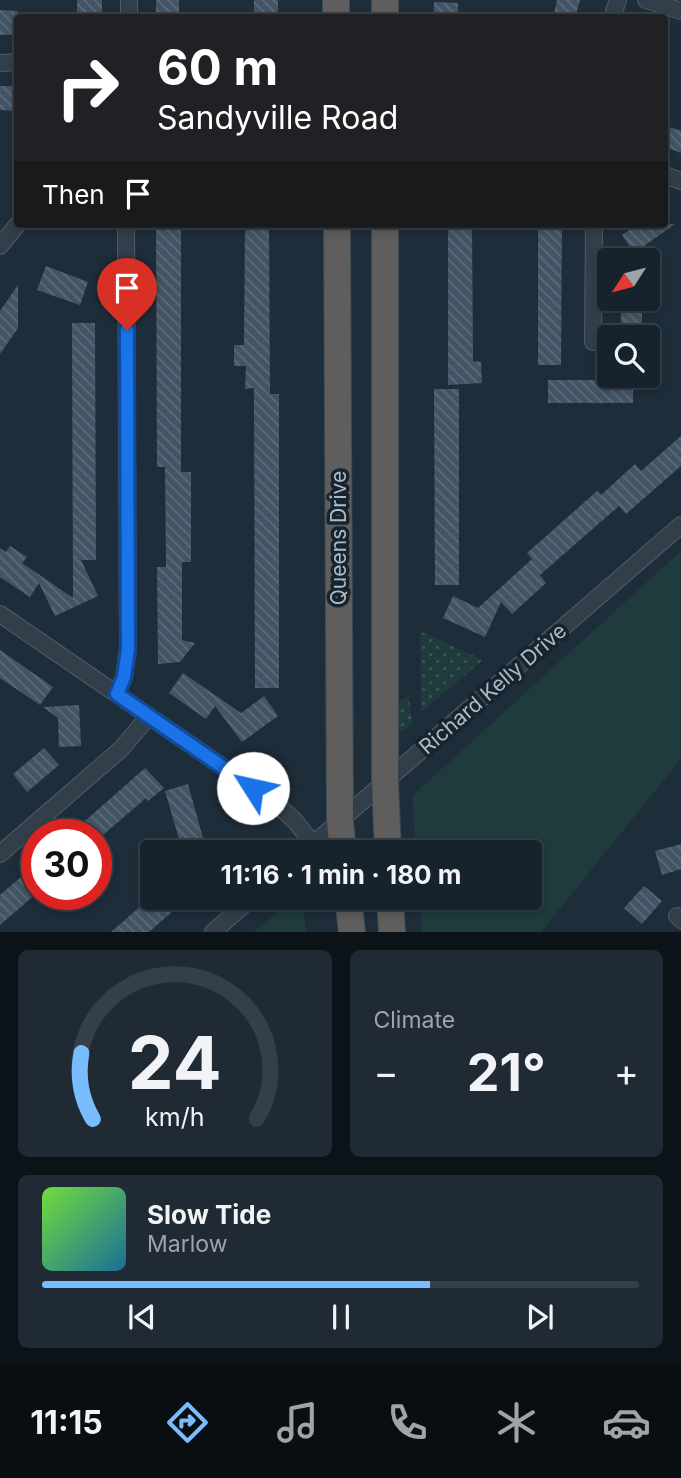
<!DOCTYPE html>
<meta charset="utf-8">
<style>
:root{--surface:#16222c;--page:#1f2a34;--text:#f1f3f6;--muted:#9ea4a9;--line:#353f48;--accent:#79bdff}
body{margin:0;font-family:Inter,sans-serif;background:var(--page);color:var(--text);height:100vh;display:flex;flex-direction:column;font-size:26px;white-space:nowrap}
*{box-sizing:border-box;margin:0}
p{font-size:23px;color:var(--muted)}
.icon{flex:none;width:38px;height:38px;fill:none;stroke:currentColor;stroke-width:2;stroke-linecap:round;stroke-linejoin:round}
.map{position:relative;height:932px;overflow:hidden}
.drawer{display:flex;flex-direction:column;gap:18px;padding:18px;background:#0c1318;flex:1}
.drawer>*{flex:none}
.hud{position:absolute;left:14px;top:14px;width:654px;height:214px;border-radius:7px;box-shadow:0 4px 10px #0003,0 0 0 2px var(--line);background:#202124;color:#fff;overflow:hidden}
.needle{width:46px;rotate:234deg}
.fabs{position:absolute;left:597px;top:248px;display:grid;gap:14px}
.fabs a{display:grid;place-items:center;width:63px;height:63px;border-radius:7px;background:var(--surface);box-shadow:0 4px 10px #0003,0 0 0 2px var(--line);font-size:35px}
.speed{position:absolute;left:21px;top:819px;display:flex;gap:14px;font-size:35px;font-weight:700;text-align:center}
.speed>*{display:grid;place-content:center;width:91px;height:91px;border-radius:50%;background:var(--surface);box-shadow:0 4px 10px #0003,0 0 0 2px var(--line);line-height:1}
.speed .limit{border:10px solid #d22;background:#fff;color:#111}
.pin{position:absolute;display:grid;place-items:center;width:60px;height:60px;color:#fff;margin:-72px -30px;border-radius:50% 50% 50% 0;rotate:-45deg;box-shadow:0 0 7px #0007}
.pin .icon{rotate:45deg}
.me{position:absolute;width:77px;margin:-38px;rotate:305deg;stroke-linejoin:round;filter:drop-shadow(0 0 5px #0008)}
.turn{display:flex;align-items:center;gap:24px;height:147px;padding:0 28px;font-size:32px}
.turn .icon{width:91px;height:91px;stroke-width:2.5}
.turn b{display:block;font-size:49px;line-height:60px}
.then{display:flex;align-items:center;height:66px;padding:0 28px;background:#0003;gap:14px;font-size:26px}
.big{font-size:52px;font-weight:700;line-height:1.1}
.drawer .tile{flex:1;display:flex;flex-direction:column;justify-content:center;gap:10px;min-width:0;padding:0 24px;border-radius:10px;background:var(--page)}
.drawer .dial{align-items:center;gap:0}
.dial svg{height:182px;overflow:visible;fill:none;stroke:var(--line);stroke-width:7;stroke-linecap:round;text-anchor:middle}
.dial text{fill:var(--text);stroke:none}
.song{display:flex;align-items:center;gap:21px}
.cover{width:84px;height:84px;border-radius:10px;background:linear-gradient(135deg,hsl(100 70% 55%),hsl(200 70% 35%))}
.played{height:7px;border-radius:4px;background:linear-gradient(90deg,var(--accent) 65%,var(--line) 65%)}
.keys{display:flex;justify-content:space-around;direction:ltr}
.heat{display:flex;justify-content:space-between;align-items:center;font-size:38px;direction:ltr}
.drawer .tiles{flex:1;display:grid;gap:18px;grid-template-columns:1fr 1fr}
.tile:last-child{grid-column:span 2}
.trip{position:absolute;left:140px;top:840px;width:402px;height:70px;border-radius:7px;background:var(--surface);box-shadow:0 4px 10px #0003,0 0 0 2px var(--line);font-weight:700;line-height:70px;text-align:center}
.tabs{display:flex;height:112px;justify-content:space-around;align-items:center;background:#090e12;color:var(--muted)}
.tabs .icon{width:49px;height:49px}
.tabs .active{color:var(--accent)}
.tabs b{font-size:32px;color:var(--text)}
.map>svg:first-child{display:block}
</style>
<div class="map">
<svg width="681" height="932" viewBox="0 0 681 932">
<defs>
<pattern id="grass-dots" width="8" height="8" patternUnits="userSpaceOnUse" patternTransform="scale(1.75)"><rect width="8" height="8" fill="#203b3b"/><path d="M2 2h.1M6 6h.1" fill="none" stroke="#3e5556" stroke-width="1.8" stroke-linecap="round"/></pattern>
<pattern id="building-back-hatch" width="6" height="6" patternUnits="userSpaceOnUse" patternTransform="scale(1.75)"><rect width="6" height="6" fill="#435564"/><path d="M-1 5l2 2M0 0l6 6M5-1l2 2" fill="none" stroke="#5b6b79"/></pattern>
</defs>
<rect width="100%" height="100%" fill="#1e2d3a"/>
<path fill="url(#grass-dots)" d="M420,631L483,660L421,712Z
M409,696L412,725L401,732L397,731L394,704Z"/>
<path fill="#203b3b" d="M681,551V759L541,932H422L419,898H530V852H416L412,796Z
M294,898H303L306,932H254Z"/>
<path fill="url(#building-back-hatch)" d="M77,0H102V18H77Z
M156,0H179V18H156Z
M254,0H278V18H254Z
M557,0H580L575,18H553Z
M434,2L458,3V18H434Z
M0,10L18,11V35H0Z
M0,86H18V111L0,110Z
M669,127L681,131V153L665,147Z
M156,224H181V472H191V562H182V640L195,643L180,662L158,664L157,567H166L165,467H157Z
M245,224H269L270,394H279V688H255L254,388L245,389L246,366H234V345H244Z
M448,224H472L473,361L481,362L482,383L448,385Z
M538,224H562L561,365H538Z
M638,224H675L634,253L622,235Z
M46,266L88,282L80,305L37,290Z
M18,285V328L0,354V311Z
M621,299H642V338H621Z
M72,323H95L96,560H81L98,596L55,616L39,583L30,597L0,577V548L6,552L10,546L27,557L22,563L73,598Z
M548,380H633V403H548Z
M434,389H459V585H435Z
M681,436V466L626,514L619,506L596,526L540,575L546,583L512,614L501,602L485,637L443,618L453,596L478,608L532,559L527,553L597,491L601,495L635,464L641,471Z
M0,650L53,687L40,705L0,678Z
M183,673L241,713L264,696L278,716L242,742L215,706L206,719L169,693Z
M79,705L81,746L59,747L58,718L43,707Z
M44,748L59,765L27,792L13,774Z
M145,768L164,788L148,801L146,798L103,835H69Z
M188,784L203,838L201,852H177L179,839L165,791Z
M681,844V869L662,875L655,851Z
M37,863V893L0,925V895Z
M644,886L662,901L642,924L624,908Z
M150,898H188L149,932H111Z"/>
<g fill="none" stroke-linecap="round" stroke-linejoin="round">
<defs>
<path id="minor" d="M646,0L681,11
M129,18V0
M612,18L618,0
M0,63L18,62
M665,175L681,181
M0,246L18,224
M593,342L594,224
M0,614L274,802L295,821L313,844
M117,694L124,677L128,649L126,224
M304,852L681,525
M0,854L121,749L149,716
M677,916L681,920
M213,932L252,898"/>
<path id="trunk" d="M336,0V18
M385,18V0
M337,224L340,822L343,852
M385,224V782L388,852
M348,898L352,932
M390,898L392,932"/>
</defs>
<use href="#minor" stroke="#4f5d68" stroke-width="18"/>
<use href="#trunk" stroke="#3c4a54" stroke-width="28"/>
<use href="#minor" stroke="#323f4a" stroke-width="16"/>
<use href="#trunk" stroke="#605e5c" stroke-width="26"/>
</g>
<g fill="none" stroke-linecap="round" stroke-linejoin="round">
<defs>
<path id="route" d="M127,330L128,649L124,677L117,694L253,788"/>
</defs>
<use href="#route" stroke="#114b97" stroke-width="18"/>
<use href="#route" stroke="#1a73e8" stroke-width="12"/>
</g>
<g text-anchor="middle" stroke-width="7" stroke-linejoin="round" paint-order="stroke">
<g font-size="21" fill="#acbac7" stroke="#17242e">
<text transform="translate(339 538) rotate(-90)" y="7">Queens Drive</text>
<text transform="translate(493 689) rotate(-41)" y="7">Richard Kelly Drive</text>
</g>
</g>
</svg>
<div class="fabs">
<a><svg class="needle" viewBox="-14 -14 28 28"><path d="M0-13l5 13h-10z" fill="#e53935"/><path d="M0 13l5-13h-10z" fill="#9ea4a9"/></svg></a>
<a><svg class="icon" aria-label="search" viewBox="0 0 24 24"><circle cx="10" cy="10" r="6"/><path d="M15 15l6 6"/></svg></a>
</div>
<div class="speed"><div class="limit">30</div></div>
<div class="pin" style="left:127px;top:330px;background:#d93025"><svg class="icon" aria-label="arrive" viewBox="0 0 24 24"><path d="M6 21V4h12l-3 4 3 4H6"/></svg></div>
<svg class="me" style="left:253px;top:788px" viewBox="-20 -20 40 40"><circle r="19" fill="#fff"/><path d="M0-13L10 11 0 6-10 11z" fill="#1a73e8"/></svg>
<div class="trip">11:16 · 1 min · 180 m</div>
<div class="hud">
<div class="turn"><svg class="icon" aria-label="right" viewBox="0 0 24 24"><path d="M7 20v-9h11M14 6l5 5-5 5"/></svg><div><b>60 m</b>Sandyville Road</div></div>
<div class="then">Then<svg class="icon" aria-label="arrive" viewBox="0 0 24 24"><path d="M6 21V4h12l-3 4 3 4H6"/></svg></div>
</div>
</div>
<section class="drawer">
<div class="tiles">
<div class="tile dial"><svg viewBox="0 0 100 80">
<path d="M14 69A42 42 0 1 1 86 69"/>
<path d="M14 69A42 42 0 0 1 9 40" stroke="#79bdff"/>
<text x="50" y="56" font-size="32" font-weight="700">24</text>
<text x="50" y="72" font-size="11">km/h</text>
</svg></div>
<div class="tile"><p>Climate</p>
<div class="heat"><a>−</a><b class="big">21°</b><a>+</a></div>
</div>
<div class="tile">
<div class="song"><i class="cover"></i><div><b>Slow Tide</b><p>Marlow</p></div></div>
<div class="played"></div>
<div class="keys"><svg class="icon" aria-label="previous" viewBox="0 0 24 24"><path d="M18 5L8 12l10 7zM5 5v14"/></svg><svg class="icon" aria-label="pause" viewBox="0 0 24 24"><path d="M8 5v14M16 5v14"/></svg><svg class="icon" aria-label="next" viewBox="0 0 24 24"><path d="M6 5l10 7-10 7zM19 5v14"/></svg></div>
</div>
</div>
</section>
<nav class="tabs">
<b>11:15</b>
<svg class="icon active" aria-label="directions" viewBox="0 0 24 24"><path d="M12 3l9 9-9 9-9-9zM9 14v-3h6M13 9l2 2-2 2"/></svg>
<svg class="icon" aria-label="music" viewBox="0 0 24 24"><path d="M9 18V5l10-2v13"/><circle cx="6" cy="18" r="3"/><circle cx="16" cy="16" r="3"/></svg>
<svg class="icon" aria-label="phone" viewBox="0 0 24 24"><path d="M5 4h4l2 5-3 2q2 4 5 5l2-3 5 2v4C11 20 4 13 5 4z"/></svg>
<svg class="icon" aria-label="climate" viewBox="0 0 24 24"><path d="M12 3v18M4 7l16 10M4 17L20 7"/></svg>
<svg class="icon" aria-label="car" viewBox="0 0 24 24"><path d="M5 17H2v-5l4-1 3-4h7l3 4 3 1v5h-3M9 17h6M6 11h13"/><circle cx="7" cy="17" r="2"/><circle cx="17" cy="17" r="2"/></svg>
</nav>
